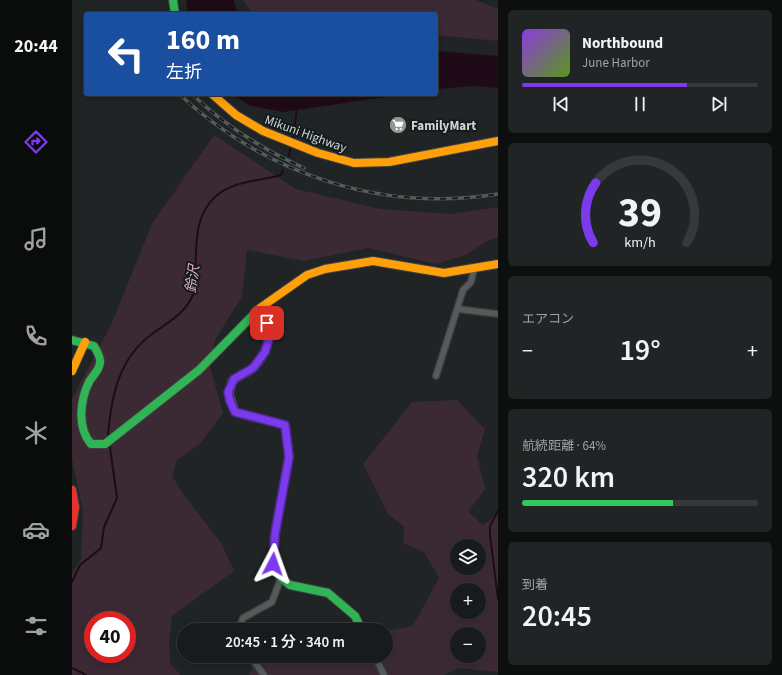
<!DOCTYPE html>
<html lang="ja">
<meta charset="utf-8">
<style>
:root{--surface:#181b1b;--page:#212424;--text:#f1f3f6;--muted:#9fa1a3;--line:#36393a;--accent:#7c3aed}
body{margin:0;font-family:"Source Sans 3","Noto Sans JP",sans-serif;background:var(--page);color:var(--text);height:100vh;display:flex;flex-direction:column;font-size:15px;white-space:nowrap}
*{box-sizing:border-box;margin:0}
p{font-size:13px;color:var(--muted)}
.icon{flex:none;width:22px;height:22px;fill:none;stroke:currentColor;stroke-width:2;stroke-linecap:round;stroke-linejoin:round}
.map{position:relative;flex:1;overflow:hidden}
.sheet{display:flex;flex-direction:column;gap:10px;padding:10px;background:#0d0f0f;width:284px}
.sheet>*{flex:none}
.top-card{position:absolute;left:12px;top:12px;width:354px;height:84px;border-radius:4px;box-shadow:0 2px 10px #0003,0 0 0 1px var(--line);background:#1a4fa0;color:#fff;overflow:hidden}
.fabs{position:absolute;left:378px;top:539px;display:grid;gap:8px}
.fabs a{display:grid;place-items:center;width:36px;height:36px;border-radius:50%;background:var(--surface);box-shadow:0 2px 10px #0003,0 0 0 1px var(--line);font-size:20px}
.speed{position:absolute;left:12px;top:611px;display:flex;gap:8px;font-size:20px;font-weight:700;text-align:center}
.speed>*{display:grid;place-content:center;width:52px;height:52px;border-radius:50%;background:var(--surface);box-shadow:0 2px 10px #0003,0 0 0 1px var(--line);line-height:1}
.speed .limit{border:6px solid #d22;background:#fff;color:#111}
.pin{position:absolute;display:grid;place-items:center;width:34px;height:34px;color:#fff;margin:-17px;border-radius:8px;box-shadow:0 2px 6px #0006}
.me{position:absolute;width:44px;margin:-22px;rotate:4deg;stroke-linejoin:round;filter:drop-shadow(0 0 3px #0008)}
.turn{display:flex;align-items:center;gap:14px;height:84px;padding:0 16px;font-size:18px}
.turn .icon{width:52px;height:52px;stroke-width:2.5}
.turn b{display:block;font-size:28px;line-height:34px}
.big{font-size:30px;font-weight:600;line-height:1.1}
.sheet .tile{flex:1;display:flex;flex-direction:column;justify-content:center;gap:6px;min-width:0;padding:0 14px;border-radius:6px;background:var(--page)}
.sheet .dial{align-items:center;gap:0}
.dial svg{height:104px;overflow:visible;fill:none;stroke:var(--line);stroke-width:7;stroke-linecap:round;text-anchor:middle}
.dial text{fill:var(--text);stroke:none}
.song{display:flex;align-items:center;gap:12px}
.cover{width:48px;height:48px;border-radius:6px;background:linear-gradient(135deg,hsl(270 70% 55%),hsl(90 70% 35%))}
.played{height:4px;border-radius:2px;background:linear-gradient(90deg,var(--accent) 70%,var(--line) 70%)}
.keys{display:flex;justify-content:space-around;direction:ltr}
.heat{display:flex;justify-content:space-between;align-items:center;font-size:22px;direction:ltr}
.charge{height:6px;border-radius:3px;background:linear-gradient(90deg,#34c759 64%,var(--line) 0)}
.trip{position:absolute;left:105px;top:623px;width:216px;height:40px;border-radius:20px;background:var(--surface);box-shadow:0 2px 10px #0003,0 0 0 1px var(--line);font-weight:600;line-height:40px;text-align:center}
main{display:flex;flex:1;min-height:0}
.menu{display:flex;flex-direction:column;width:72px;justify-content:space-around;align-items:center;background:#0a0b0b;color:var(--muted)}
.menu .icon{width:28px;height:28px}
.menu .on{color:var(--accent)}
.menu b{font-size:18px;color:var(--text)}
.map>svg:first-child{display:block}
</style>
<main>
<nav class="menu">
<b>20:44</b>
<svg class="icon on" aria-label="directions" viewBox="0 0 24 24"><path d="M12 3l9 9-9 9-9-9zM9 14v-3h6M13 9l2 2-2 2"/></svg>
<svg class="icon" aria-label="music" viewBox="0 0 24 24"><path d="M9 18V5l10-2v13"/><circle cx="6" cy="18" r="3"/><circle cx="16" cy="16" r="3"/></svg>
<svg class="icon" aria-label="phone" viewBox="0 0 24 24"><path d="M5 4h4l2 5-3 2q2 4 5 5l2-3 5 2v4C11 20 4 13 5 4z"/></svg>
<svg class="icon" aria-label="climate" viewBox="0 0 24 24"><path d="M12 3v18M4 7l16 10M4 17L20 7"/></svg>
<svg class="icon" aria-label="car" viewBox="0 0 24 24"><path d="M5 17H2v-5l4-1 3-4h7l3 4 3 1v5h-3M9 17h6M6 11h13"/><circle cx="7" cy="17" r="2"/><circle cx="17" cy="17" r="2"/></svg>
<svg class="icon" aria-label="filters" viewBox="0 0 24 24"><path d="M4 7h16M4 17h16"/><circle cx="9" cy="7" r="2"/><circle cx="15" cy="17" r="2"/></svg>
</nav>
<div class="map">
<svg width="426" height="675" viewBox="0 0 426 675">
<rect width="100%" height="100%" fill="#202424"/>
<path fill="#3b2a34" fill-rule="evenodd" d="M171,0H404L426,9V41L364,35V14H181Z
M142,135L224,189L308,209L379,214L426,207V238L419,239L393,255L364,264L296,248L232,261L175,250L170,296L143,340L138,367L151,413L127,445L105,460L100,476L112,495L149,543L162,571L100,616L97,643L98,664L109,675H0V574L9,559L11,511L0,459V399L39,325L80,224ZM21,620H55V654H21Z
M385,400L413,429L405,456L413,489L396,512L411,525L426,514V672L386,668L372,675H177L186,656H241L249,664L260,656H314V631L341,626L367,578L352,552L331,543L332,527L316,514L291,464L340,402ZM385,546H407V568H385ZM385,590H407V612H385ZM385,634H407V656H385Z"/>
<path fill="#1f0b18" d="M114,0H162L165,14H116Z
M364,51L426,56V88L403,86L364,89Z
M159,94H334L211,112L179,106Z"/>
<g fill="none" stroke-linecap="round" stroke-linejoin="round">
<path stroke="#1f0b18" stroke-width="2" d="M221,137L225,109
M217,156L218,149
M36,436C39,396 47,358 80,334C96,322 112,315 121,295C123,288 123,280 123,274C125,247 121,217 143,197C159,181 188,181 209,175L211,170
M426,511L418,526V535L426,599
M0,582L8,565L29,548L32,527L45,498L38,447
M0,668L14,675"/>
<defs>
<path id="street" d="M386,309L426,314
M364,376L391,290L399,282L402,269
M166,630L171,618L200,602L209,578
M178,656L192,675
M303,656L312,675"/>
<path id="fast" d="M101,0L103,14
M185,310L199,332C195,347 190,362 177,371C171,374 165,377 160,381L157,394L163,412L213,425L217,457L203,534L201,564L209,578L218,585L256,593L283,616L290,630
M0,340L22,346C25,351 29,358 28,363C27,371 20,376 17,382C8,400 5,428 19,444H33L127,370L188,308"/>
<path id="slow" d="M140,94L164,115L191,131L246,153L282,163L317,162L426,141
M188,308L235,275L253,269L301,261L372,273L426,264
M0,371L13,342"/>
<path id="jam" d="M0,490L3,507L0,526"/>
</defs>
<use href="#street" stroke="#3d4141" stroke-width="8"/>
<use href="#fast" stroke="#3d4141" stroke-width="10"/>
<use href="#slow" stroke="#3d4141" stroke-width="10"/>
<use href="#jam" stroke="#3d4141" stroke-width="10"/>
<use href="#street" stroke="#575a5a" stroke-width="5.5"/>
<use href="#fast" stroke="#30b455" stroke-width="8"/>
<use href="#slow" stroke="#ff9f0a" stroke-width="8"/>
<use href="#jam" stroke="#e5322d" stroke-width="8"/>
<defs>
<path id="rail" d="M107,94C193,174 309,213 426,194
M120,94C153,126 190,149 232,168"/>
</defs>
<use href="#rail" stroke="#575a5a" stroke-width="3.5"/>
<use href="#rail" stroke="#141c1c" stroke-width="2" stroke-dasharray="6" stroke-linecap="butt"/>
</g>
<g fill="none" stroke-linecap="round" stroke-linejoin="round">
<defs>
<path id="route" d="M195,323L199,332L193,352L181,368L162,379L156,392L158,401L163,412L213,425L217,457L203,534L201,564"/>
</defs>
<use href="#route" stroke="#51269a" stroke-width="10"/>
<use href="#route" stroke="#7c3aed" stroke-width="7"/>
</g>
<defs>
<symbol id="supermarket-disc" viewBox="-11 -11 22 22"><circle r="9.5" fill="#929797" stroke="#141c1c"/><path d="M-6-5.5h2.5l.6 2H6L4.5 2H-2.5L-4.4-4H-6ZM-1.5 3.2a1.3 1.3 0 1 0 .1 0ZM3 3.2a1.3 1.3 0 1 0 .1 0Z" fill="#fff"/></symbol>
</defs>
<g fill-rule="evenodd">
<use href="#supermarket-disc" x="316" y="115" width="20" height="20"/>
</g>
<g text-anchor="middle" stroke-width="4" stroke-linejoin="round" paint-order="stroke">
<g font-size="13" font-weight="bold" fill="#d0d5d5" stroke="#141c1c" text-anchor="start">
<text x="339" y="130">FamilyMart</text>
</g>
<g font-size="13" fill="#d0d5d5" stroke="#141c1c">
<text transform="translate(234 133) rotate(20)" y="5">Mikuni Highway</text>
</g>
<g font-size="14" font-style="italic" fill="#e4afcd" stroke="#141c1c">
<text transform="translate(120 279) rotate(-82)" y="5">鈴沢</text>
</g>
</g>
</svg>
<div class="fabs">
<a><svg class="icon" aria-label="layers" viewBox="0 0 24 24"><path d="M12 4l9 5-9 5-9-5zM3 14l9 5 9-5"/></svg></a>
<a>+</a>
<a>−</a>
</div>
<div class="speed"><div class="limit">40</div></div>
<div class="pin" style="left:195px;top:323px;background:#d93025"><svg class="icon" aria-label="arrive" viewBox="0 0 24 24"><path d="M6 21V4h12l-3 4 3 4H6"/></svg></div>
<svg class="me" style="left:201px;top:564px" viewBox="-20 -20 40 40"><path d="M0-17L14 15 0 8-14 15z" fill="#7c3aed" stroke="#fff" stroke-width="4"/></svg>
<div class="trip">20:45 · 1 分 · 340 m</div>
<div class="top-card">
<div class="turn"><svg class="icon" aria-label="left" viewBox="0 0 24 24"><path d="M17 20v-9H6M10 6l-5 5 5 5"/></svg><div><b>160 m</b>左折</div></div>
</div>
</div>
<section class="sheet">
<div class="tile">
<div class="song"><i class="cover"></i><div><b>Northbound</b><p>June Harbor</p></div></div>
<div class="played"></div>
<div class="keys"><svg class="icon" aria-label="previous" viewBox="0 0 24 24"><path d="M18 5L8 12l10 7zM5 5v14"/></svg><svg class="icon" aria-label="pause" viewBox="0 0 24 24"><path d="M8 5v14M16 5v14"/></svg><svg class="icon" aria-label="next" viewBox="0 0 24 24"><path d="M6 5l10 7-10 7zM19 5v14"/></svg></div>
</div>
<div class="tile dial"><svg viewBox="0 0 100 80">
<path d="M14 69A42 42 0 1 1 86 69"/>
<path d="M14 69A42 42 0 0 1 16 23" stroke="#7c3aed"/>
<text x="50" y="56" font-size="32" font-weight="700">39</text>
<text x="50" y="72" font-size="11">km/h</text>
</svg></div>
<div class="tile"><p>エアコン</p>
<div class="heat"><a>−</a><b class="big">19°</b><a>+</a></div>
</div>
<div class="tile"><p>航続距離 · 64%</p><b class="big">320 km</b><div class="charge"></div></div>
<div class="tile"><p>到着</p><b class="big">20:45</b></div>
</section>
</main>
